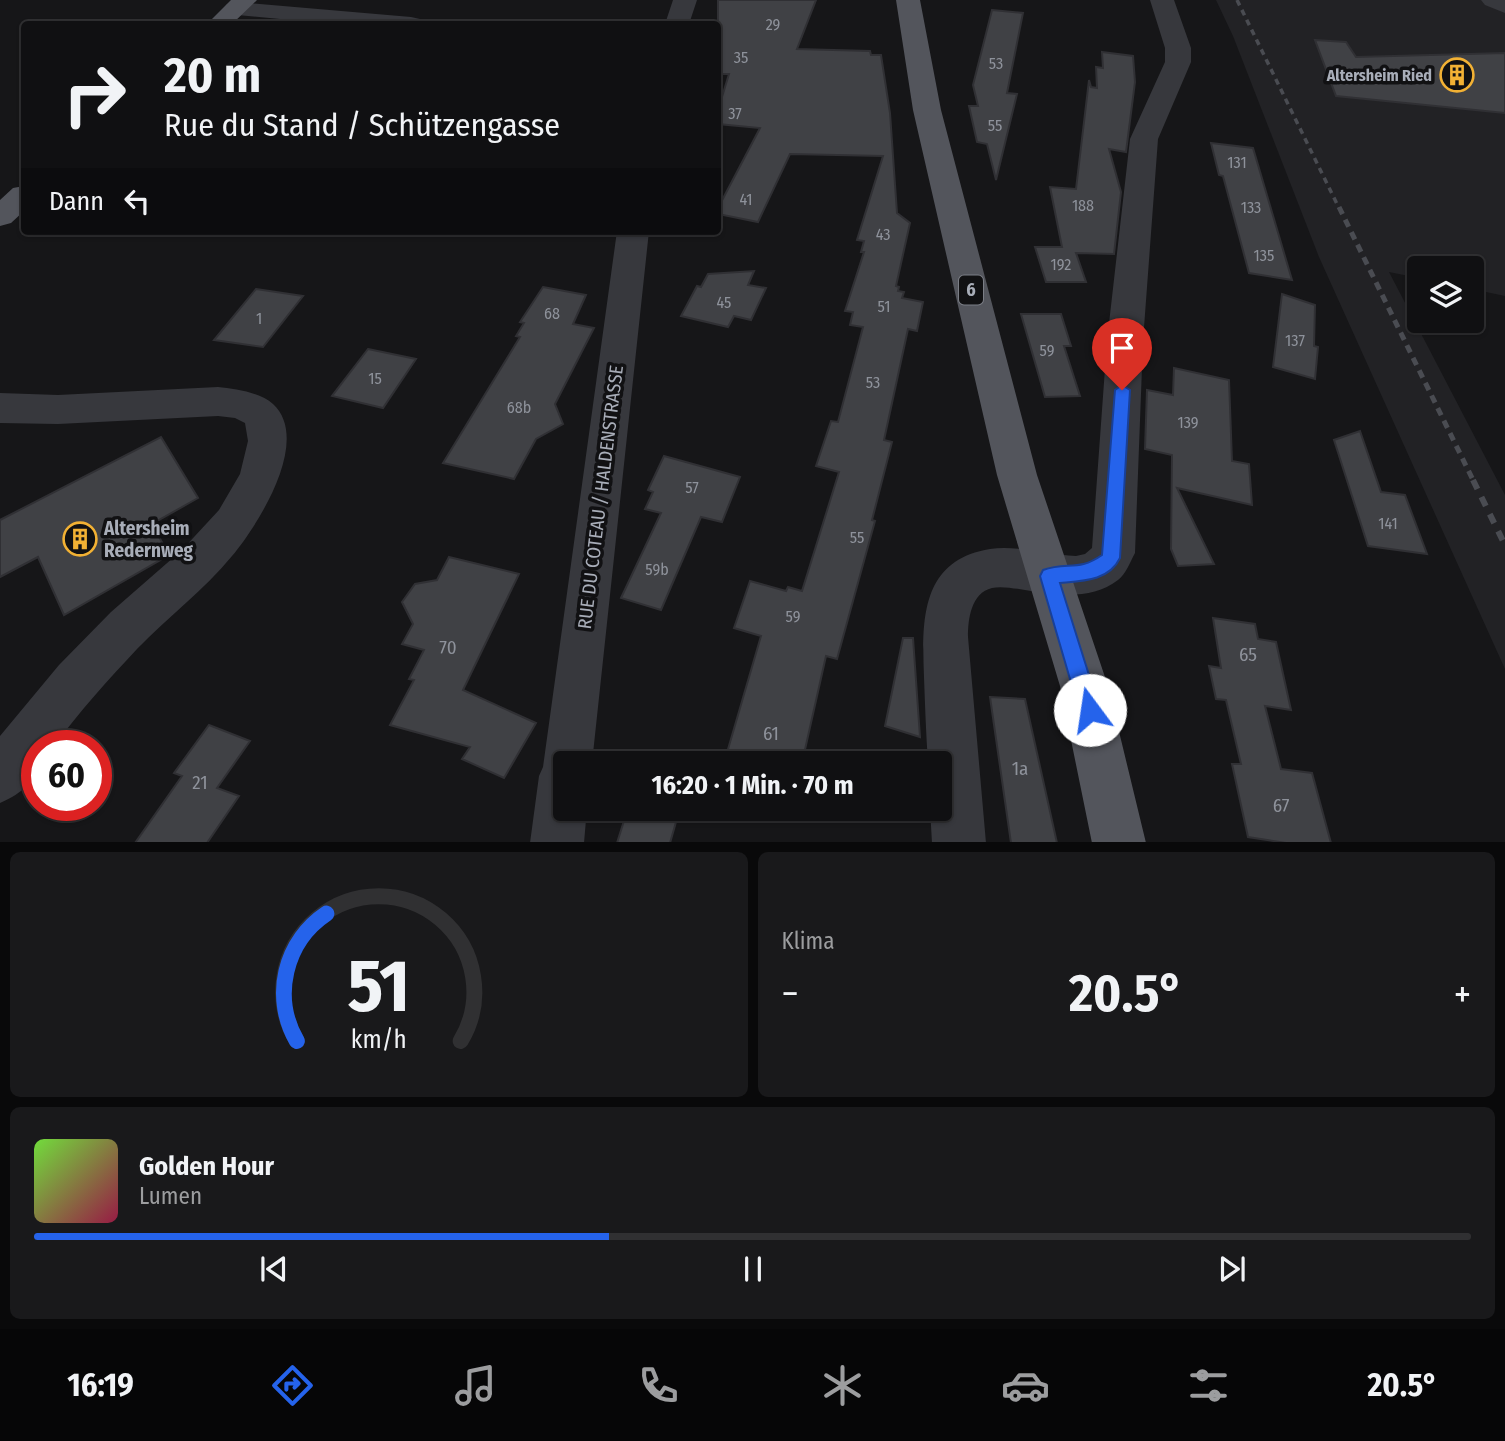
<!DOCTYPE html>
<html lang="de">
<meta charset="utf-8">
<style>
:root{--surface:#101012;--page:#19191b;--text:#f1f3f6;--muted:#9c9d9f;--line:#303032;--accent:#2563eb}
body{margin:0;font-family:"Fira Sans Condensed",sans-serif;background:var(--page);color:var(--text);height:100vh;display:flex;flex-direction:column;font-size:26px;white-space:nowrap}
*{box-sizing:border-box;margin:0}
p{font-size:23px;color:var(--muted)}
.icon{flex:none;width:38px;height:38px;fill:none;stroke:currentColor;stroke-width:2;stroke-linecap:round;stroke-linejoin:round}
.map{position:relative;height:842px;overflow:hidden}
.drawer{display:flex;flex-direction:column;gap:10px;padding:10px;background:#09090a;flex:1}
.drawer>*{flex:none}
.banner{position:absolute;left:21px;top:21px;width:700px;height:214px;border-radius:7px;box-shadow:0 2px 5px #0004,0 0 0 2px var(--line);background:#101012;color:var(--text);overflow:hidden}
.buttons{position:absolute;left:1407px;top:256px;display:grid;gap:14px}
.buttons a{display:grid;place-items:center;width:77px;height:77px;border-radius:7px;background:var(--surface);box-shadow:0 2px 5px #0004,0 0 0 2px var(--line);font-size:35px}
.speed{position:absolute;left:21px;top:730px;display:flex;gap:14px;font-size:35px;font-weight:700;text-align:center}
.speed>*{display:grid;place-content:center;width:91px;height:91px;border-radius:50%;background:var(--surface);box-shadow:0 2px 5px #0004,0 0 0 2px var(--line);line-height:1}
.speed .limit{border:10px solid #d22;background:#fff;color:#111}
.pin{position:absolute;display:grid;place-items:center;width:60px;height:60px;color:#fff;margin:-72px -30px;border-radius:50% 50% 50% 0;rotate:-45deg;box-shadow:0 0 7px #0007}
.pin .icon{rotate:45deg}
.me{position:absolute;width:77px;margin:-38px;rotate:346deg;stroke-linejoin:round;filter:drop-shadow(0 0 5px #0008)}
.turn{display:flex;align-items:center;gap:24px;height:147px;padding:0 28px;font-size:32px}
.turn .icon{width:91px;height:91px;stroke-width:2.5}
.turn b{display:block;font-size:49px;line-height:60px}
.then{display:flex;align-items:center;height:66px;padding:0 28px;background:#0003;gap:14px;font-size:26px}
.big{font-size:52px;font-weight:700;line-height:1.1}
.drawer .card{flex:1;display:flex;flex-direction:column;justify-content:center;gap:10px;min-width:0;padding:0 24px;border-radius:10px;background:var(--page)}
.drawer .dial{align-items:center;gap:0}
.dial svg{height:182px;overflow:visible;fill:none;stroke:var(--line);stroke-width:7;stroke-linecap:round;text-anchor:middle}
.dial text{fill:var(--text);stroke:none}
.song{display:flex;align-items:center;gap:21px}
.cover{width:84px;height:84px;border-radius:10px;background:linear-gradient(135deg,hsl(100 70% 55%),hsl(340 70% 35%))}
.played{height:7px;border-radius:4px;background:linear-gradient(90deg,var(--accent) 40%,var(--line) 40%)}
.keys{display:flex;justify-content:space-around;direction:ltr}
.heat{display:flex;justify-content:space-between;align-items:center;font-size:38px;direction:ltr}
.drawer .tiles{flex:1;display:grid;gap:10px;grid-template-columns:1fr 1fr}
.card:last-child{grid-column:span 2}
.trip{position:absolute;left:553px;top:751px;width:399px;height:70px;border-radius:7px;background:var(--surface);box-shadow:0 2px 5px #0004,0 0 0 2px var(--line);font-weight:700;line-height:70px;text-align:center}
.menu{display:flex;height:112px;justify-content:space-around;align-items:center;background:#060607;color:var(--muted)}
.menu .icon{width:49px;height:49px}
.menu .selected{color:var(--accent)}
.menu b{font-size:32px;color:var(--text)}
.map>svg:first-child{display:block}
</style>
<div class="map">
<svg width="1505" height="843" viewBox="0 0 1505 843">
<rect width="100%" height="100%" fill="#161618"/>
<path fill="#222225" d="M1216,0H1505V296L1472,289V268H1419V278L1389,272L1505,495V669L1319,257L1233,36Z"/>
<path fill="#404145" stroke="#303034" stroke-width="2" d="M718,0H816L797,49L870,51L871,55H881L890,113L897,213L910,223L896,286L899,287L898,291L904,292L902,298L923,302L917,331L908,329L884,440L892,442L872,520L875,521L837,659L826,656L802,763H724L761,636L734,628L750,581L786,591L788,587L802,591L839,472L816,466L831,421L838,422L863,327L850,325L853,312L845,311L864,252H861L864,241L857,240L883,156L790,154L758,222L718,214V208L760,128L718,124V110L729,74H718Z
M992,10L1023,13L1007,93L1017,94L996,180L987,144L977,142L969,106H978L973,85Z
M1315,40L1346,42L1356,57L1505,53V113L1336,96Z
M1102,52L1133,56L1135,82L1126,152L1109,149L1121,192L1114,254L1076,253L1086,282H1046L1035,247H1062L1050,187L1076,189L1089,80L1091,87L1097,88L1096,67L1103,68Z
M1211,143L1253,148L1292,280L1249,273L1223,176L1219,175Z
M754,271L748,285L766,288L751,320L734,316L728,327L681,316L697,286L701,287L708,274Z
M543,287L586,295L573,324L594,328L555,404L563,424L536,439L514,479L443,463L520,337L516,336L524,323L520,322Z
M256,289L303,296L263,347L214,340Z
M1282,294L1315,305L1314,346L1318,347L1315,379L1273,367Z
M1021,314H1061L1071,346H1064L1080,396L1045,397Z
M368,349L416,359L383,408L332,396Z
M1174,368L1229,380L1232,461L1249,464L1252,505L1177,488L1214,564L1178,566L1171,549L1172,455L1145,449L1147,390L1173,395Z
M1360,431L1381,492L1405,495L1427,554L1368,546L1334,440Z
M161,437L198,498L152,524L169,555L64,615L38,557L0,577V520Z
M664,456L740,477L722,522L701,517L661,610L621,598L661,513L645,509L653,492L648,490Z
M449,557L519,574L463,690L536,723L504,778L462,759L470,747L390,725L414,680L409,679L424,650L402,644L413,624L402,602L415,584L437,580Z
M1213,618L1255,624L1258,639L1276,642L1291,710L1265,706L1281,769L1312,773L1331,843H1286L1248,837L1232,764H1241L1226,700L1216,699L1209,666L1221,668Z
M903,638H913L920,737L885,726Z
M990,697L1025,699L1057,843H1011Z
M209,725L250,741L217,788L239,796L207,843H135L182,776L174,773Z
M628,808H680L670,843H617Z"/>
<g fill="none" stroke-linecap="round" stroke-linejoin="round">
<path fill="#37383d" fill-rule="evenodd" d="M673,0H697L689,24H665Z
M1150,0H1174L1191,48V62L1158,139L1143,341L1135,553C1130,562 1126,574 1118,580C1090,602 1051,594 1019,589C1011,588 1000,586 992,588C971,593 968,619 968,637L986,843H932L930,808H940V763H928C926,734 925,705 924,677C922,622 920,560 990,549C1018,545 1048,555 1076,556L1085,554L1092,548L1107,341L1130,139L1165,62V48Z
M1481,0H1505V13L1485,5Z
M235,2L411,17L420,19L423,24H332L227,14L223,9L227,4Z
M617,231H649L592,763H565V808H587L584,843H530L539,776L543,767Z
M218,387C235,389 260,392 273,404C312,440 258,525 232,556C204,590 168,617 137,649C108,680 80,711 54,746H37C37,777 30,790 0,803V736L59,665L111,612L182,550L219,510L240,474L248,441L245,423L235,418L218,416L58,424L0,423V393L58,395Z"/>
<path fill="#53555c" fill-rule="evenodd" d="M231,0H257L232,24H207Z
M896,0H920L941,110L1037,475L1108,686L1146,843H1092L1060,686L997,475L913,110Z
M24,186V211L11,223L0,226V200L13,188Z"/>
<path stroke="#4a4c52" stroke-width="3.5" stroke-dasharray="6 5" stroke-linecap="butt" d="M1237,0L1339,208"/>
<path stroke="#4a4c52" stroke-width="5" stroke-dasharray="8 6" stroke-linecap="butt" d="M1339,207L1474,482"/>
<path stroke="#4a4c52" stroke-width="6" stroke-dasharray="10 9" stroke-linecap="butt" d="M1473,480L1505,545"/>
</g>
<path fill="#2563eb" stroke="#184099" stroke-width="2" d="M1122,385L1130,390L1120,558C1109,581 1082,581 1060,583L1100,710L1097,717L1090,720L1082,717L1079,710L1040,576L1043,570C1067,561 1078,572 1102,555L1115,390Z"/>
<defs>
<symbol id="building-ring" viewBox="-11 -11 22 22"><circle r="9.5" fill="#111113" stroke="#f2b134" stroke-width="1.5"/><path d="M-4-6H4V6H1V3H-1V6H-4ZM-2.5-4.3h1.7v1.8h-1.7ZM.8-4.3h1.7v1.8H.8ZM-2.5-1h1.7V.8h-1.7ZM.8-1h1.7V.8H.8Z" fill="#f2b134"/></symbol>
</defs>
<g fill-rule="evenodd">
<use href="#building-ring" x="1438" y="56" width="38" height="38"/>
<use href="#building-ring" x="61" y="520" width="38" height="38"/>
</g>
<g text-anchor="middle" stroke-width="7" stroke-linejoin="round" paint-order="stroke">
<g font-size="16" fill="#8e929b">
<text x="773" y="30">29</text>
<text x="741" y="63">35</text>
<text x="996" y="69">53</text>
<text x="735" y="119">37</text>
<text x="995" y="131">55</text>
<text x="1237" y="168">131</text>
<text x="746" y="205">41</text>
<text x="1083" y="211">188</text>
<text x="1251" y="213">133</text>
<text x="883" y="240">43</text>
<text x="1264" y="261">135</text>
<text x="1061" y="270">192</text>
<text x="724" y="308">45</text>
<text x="884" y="312">51</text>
<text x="552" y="319">68</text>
<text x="259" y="324">1</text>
<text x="1295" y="346">137</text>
<text x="1047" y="356">59</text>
<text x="375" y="384">15</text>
<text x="873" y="388">53</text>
<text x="519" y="413">68b</text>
<text x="1188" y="428">139</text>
<text x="692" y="493">57</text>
<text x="1388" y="529">141</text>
<text x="857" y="543">55</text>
<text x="657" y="575">59b</text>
<text x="793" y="622">59</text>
</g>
<g font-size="16" font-weight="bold" fill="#a8adb8" stroke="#111113" text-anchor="end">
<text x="1432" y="81">Altersheim Ried</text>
</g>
<rect fill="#111113" stroke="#7b7e86" stroke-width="2" x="959" y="275.5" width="24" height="29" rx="5"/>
<g font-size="18" font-weight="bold" fill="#a8adb8">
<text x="971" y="296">6</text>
</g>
<g font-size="19" fill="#a8adb8" stroke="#111113">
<text transform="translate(600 497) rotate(-83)" y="7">RUE DU COTEAU / HALDENSTRASSE</text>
</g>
<g font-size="19" font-weight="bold" fill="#a8adb8" stroke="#111113" text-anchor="start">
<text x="104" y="535">Altersheim<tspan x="104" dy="22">Redernweg</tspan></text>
</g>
<g font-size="19" fill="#8e929b">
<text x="448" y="654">70</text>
<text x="1248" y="661">65</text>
<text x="771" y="740">61</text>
<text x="1020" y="775">1a</text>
<text x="200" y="789">21</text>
<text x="1281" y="812">67</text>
</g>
</g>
</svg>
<div class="buttons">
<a><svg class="icon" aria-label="layers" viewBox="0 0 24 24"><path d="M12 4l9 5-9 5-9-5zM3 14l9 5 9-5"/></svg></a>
</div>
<div class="speed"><div class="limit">60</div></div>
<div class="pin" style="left:1122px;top:390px;background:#d93025"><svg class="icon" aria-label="arrive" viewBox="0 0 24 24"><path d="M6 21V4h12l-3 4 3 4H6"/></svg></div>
<svg class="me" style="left:1090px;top:710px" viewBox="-20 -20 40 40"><circle r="19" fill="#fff"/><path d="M0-13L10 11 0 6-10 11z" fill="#2563eb"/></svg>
<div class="trip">16:20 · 1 Min. · 70 m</div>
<div class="banner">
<div class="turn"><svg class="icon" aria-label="right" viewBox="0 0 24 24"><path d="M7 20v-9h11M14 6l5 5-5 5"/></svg><div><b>20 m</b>Rue du Stand / Schützengasse</div></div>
<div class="then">Dann<svg class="icon" aria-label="left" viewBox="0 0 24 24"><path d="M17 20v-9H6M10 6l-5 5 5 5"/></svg></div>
</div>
</div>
<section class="drawer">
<div class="tiles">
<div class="card dial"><svg viewBox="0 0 100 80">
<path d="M14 69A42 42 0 1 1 86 69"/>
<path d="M14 69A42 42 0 0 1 27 13" stroke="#2563eb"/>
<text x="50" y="56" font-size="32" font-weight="700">51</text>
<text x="50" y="72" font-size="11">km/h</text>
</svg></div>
<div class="card"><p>Klima</p>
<div class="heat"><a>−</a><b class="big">20.5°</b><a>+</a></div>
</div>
<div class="card">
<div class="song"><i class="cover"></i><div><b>Golden Hour</b><p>Lumen</p></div></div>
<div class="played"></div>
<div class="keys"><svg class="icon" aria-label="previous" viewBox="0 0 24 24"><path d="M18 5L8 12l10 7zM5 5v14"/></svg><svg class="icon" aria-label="pause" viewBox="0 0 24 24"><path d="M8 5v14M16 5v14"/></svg><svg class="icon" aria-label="next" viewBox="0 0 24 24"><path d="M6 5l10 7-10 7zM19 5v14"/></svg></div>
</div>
</div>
</section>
<nav class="menu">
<b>16:19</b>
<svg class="icon selected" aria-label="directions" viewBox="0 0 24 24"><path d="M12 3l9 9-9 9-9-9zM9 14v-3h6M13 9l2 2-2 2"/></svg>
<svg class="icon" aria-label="music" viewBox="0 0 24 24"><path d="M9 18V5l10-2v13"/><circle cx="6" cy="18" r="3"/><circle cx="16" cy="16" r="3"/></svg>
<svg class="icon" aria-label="phone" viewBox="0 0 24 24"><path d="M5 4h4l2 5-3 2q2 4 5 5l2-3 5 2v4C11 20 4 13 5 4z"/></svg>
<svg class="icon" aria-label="climate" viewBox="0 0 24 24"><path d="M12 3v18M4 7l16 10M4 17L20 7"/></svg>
<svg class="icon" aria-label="car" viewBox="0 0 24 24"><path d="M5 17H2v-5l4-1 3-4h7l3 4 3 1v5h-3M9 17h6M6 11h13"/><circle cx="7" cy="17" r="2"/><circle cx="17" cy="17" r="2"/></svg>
<svg class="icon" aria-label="filters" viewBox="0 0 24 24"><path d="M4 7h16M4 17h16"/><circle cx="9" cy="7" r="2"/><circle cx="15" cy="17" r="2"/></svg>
<b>20.5°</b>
</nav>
